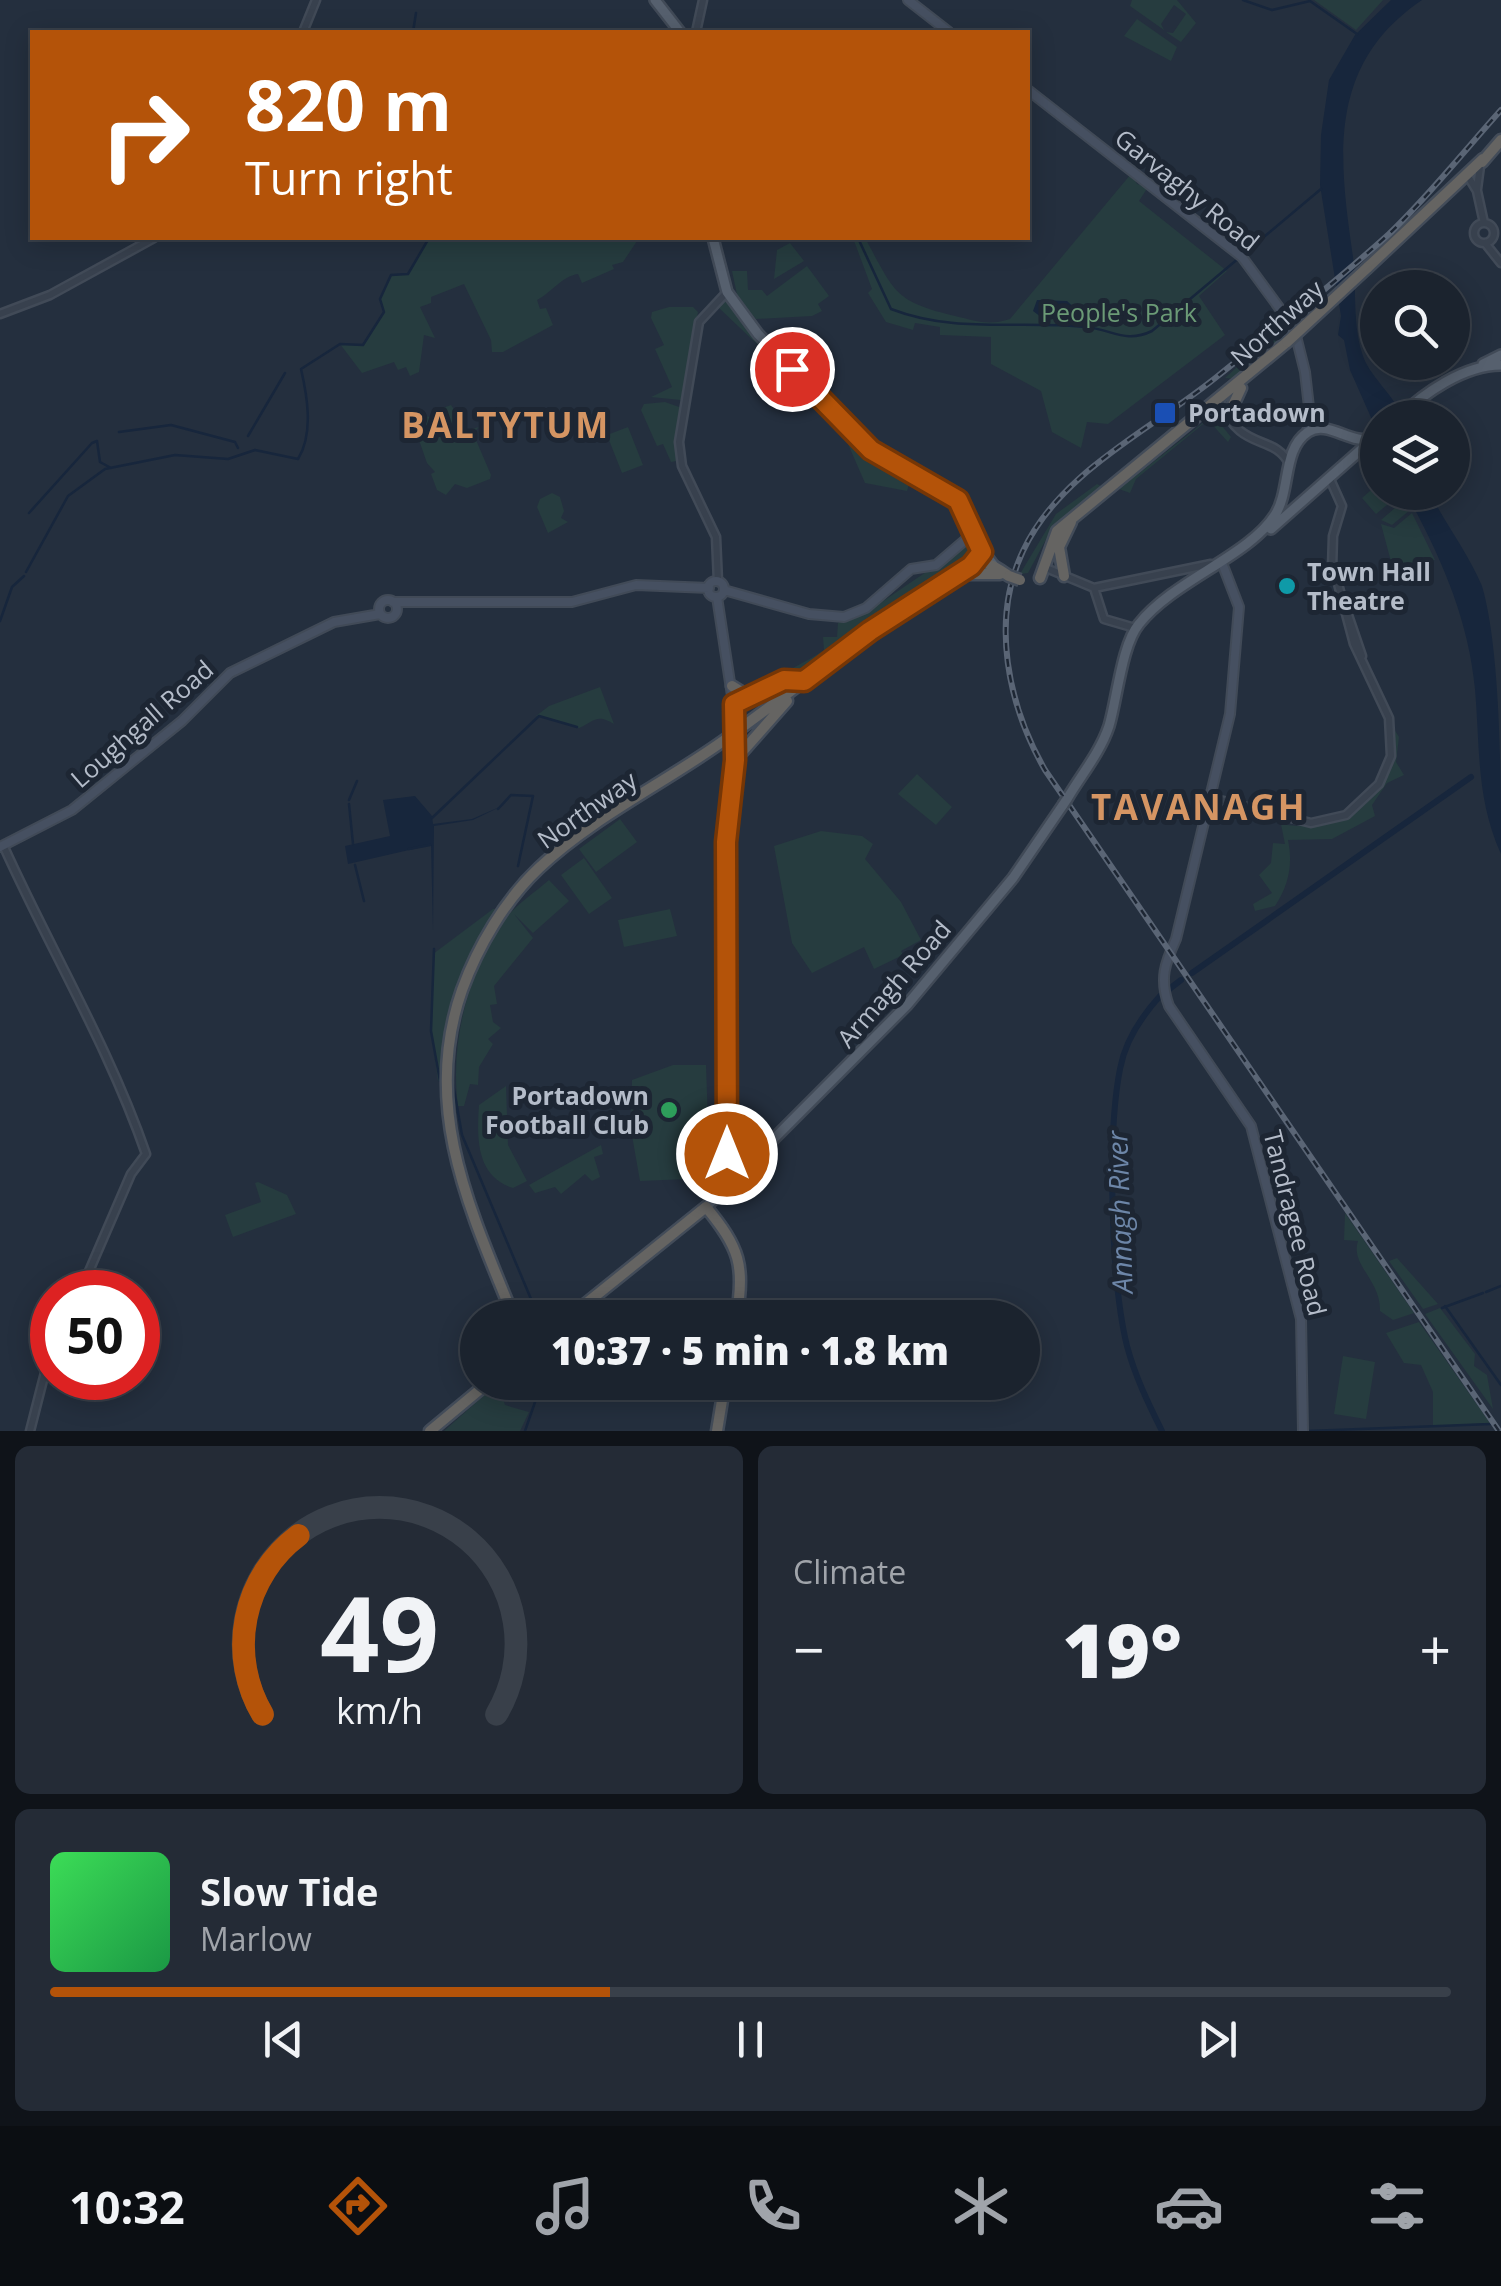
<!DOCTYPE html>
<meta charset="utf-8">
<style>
:root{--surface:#1b232e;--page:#242b36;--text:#f1f3f6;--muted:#a0a4aa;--line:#39404a;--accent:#b45309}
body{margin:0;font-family:"Open Sans",sans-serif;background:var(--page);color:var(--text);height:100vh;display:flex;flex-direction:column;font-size:38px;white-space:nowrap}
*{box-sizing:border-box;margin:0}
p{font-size:32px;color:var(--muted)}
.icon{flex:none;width:55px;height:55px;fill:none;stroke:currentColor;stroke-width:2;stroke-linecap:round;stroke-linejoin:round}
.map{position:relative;height:1431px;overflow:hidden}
.details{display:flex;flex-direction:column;gap:15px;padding:15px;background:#0f1319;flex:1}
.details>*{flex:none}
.guide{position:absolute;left:30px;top:30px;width:1000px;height:210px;border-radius:0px;box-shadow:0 5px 25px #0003,0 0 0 2px var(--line);background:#b45309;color:#fff;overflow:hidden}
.tools{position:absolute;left:1360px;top:270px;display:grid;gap:20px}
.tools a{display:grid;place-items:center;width:110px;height:110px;border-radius:50%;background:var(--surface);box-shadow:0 5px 25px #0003,0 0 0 2px var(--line);font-size:50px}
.speed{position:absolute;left:30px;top:1270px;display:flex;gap:20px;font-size:50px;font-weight:700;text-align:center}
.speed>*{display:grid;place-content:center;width:130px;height:130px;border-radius:50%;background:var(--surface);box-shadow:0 5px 25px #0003,0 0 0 2px var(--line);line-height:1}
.speed .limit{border:15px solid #d22;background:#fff;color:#111}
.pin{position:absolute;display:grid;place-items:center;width:85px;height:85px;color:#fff;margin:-42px;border:5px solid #fff;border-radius:50%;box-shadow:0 2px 10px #0007}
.me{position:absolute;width:110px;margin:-55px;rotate:0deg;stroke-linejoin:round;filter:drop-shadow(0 0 8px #0008)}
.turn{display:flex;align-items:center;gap:35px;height:210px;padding:0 50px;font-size:45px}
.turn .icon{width:130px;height:130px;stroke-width:2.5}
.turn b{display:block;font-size:70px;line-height:85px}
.big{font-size:75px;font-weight:800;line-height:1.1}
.details .tile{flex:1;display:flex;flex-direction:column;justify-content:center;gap:15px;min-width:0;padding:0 35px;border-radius:15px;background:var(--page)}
.details .dial{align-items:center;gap:0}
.dial svg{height:260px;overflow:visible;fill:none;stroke:var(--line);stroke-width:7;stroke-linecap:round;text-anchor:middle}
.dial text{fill:var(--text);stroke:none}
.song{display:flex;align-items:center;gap:30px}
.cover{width:120px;height:120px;border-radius:15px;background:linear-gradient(135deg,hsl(130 70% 55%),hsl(140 70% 35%))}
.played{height:10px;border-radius:5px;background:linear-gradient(90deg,var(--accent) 40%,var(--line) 40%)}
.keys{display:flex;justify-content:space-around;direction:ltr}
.heat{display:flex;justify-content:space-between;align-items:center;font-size:55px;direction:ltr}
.details .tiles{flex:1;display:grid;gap:15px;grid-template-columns:1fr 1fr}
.tile:last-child{grid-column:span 2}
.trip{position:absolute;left:460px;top:1300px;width:580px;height:100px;border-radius:50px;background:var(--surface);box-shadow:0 5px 25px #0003,0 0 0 2px var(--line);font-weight:800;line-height:100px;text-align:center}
.dock{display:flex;height:160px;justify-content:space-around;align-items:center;background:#0b0e12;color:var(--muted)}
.dock .icon{width:70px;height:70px}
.dock .selected{color:var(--accent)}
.dock b{font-size:45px;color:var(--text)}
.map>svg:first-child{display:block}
</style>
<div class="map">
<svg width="1501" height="1431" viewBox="0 0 1501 1431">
<rect width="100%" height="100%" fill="#242f3e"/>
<path fill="#263c3f" d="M1132,0H1177L1196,23L1181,42L1166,32L1173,33L1186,14L1174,5L1161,24L1164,30L1130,6Z
M1314,0H1383L1356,30Z
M1137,19L1177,47L1171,61L1124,36Z
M1131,174L1137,184L1148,187L1139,201L1227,271L1199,296L1225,335L1108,424L1087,422L1081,448L1052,432L1041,391L991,364V337L940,335V327L915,323L913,330L886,322L868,293L872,289L853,238H865C895,292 893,301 955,316C976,321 989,326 1010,319Z
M429,238H639L623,262L612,265L614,269L582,283L578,274C562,276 551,293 537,300L540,309L546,308L553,325L503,352H492L491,340L464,284L431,297V303L420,307L435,338L424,335L419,372L410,376L406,367L398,370L394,362L362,373L340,344L364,345L384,312L380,299L392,275L408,274Z
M790,243L804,261L774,279L777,250Z
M807,266L829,296L818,304L822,311L812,316L756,319L738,299L732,271H747L748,290H762L767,296Z
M722,300L730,303L848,434L843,435L795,380L719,308Z
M669,307H693L698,312L681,400L651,397L672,387L655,349L664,345L651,318L652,312Z
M1285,323L1287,336L1239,379L1225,378Z
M665,402L682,408L676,461L671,462L663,444L657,446L641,410L644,404Z
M451,405L468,430L479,427L473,433L491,475L490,479L467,488L455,484L446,495L437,490L431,474L435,472L427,463L413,423L423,415L437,419L440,409Z
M1213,415L1231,437L1228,442L1208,420L1136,479L1130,493L1119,489Z
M628,427L643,465L622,473L607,435Z
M854,439L910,481L907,491L865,483L848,444Z
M1097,484L1103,487L1051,530L1028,573L1020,574L1056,514Z
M1377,485L1378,492L1407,494L1402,497L1410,510L1392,525L1381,520L1395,508L1393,500L1376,514L1362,498Z
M552,493L560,497L564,511L561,518L568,522L548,533L537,507L540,499Z
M1412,513L1435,560L1393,569L1381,524L1394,528Z
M969,543L978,551L971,564L801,678L746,691C774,677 800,666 824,650L823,637H837L838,623L867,612Z
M600,687L614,724C596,713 594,722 579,728L536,716L549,706Z
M1394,729L1399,737L1396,762L1404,775L1387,783L1372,805L1375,816L1332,839L1288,840C1293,864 1289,885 1275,906L1255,911L1253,904L1272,893L1259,875L1271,863L1273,843L1285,844L1281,824C1346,836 1396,796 1394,729Z
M917,774L952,807L936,825L898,794Z
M620,819L637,842L596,872L579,849Z
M821,831L862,836L873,844L865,859L901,902L921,940L901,951L903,955L874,969L864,947L812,973L792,943L774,846Z
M584,858L612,898L589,914L561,875Z
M549,880L569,901L533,933L514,914L533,938L494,986L497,1004L490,1005L493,1022L501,1028L488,1039L493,1044L479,1067L478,1085L470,1084L464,1106H458C450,1045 466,975 504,921C513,907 534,893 549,880Z
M493,909H498L449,1022L442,1080L438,1081L431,1031L433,954Z
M670,909L677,936L624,947L618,920Z
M673,1065H706L710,1178L640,1181L631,1130L632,1080Z
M506,1086L508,1145L527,1181L513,1188C475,1176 477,1136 479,1105Z
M601,1145L603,1154L594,1157L600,1177L592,1181L585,1174L561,1194L555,1187L535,1193L529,1185Z
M258,1182L287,1195L296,1214L233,1237L225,1215L261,1202L255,1183Z
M1345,1213L1414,1313L1393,1320L1380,1311C1381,1280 1350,1265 1358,1241L1344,1240Z
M1397,1258L1438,1304L1423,1309L1389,1261Z
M1440,1308L1475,1354L1474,1366L1487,1375L1493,1409L1425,1314Z
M1419,1322L1490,1423L1433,1426V1392L1421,1365L1404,1363L1386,1333Z
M1343,1356L1375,1362L1366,1419L1334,1414Z
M498,1383L505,1405L529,1412L520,1431H444Z"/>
<path fill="#17263c" d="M1391,0H1422C1326,65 1339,159 1353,257C1357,283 1352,321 1362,353C1369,377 1394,394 1402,417L1378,418L1377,431L1350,370L1344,340L1338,335L1341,316L1320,185L1321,135L1329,80L1355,35Z
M1037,300L1067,301L1079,312L1077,317L1060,314L1045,320L1033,311Z
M1406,493H1430C1446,525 1468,553 1482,586C1501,651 1501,782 1501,854C1476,799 1480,747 1475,689C1468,617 1440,555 1406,493Z
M415,796L432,816L433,824L472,819L504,805L473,820L434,826L433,930L431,845L348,864L345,846L390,836L383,800Z"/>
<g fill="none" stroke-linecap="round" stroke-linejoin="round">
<path stroke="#17263c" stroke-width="2.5" d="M1243,0L1272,10L1310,1L1357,34
M413,32L416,13
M858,238L891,309C956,334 1017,320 1085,327C1112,329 1125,344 1152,331L1321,189
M119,432L171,425L235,442L238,448
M248,436L285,373
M29,513L92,443L97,441L100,462L111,468
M26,572L68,496L105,469L175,455L228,459L255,450L298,459C314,433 307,395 301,369L340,344L363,345L384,312L380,299L391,275L408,274L429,238
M0,621L12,587L24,576
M349,800L357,781
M349,804L353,844
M498,809L511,795L533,796L518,866
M432,818L539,716L577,727
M409,849L430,845
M355,865L364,901
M434,949L431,1031L440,1081
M453,1084L462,1135L539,1318
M1486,1292L1501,1286
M1445,1306L1501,1385
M1442,1308L1483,1293
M525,1431L542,1382
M1308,1431L1491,1424"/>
<path stroke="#17263c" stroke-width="6" d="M1192,973L1471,777
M1168,990L1181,980
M1160,996C1141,1017 1125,1041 1120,1069C1107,1135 1111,1281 1127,1346C1135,1376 1148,1403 1162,1431"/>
<defs>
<path id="tertiary" d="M303,32L316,0
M696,32L703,0
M1466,173L1477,191L1484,223
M1477,189L1480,166
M1474 233a10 10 0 1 1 20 0a10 10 0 1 1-20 0Z
M1485,243L1501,263
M0,314L50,295L154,238
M1220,401C1241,454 1274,432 1290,465
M1329,477L1342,506L1333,536L1332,569
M1046,568L1094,588
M718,582L716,537L682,466L679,442L699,322L727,292
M1094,588L1211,564
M1094,588L1104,619L1135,628
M1347,612L1362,656
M1212,798L1311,823L1346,815L1379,784L1391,756L1389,718L1354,644L1333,565
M4,847C50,949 109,1047 146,1154L131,1174L80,1292
M30,1431L52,1345"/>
<path id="secondary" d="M908,0L949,32
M1028,90L1242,257L1294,328L1305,372L1310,416L1307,432
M1222,563L1239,607L1230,714L1176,939C1165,963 1159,979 1169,1006L1251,1126L1301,1319L1303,1431
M708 589a8 8 0 1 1 16 0a8 8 0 1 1-16 0Z
M724,590L809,614L844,617L866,608L911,569L936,565L971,535
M717,597L736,722
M379 609a9 9 0 1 1 18 0a9 9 0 1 1-18 0Z
M393,602H572L636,585L709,588
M736,741L726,842L727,1152L729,1163L739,1177
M0,847L72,810L182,721L230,673L334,622L380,614"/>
<path id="primary" d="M655,0L680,32
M713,238L727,292L758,334L871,450L897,469L958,500L971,535L994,566
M1483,364L1501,355
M1398,418C1424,393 1464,365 1501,365
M1271,529L1372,440
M1067,799C1081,775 1100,753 1109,726C1117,699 1122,644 1139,624C1174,580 1249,556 1275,515C1291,490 1282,449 1308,432C1327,419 1351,445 1373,439
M706,1207L907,1005L1013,878L1063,805"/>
<path id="trunk" d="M1482,162L1501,140
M1367,268L1483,159
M1230,412L1241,388
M963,574H1000
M1064,576L1059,547L1071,522
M1040,578L1057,531L1287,342
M732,686L748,696
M734,703L784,681H803
M735,760L787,701
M514,1318C470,1210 421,1107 462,990C478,946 505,900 539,868C593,817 665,783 726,739C796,688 863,635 936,589C948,581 961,569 974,564C988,560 998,569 1009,576
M568,1318L706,1207C739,1247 746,1266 736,1318
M430,1431L489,1382
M717,1431L725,1382"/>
</defs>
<use href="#tertiary" stroke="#414a57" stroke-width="11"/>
<use href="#secondary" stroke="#414a57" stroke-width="12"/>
<use href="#primary" stroke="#414a57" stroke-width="14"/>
<use href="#trunk" stroke="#434c59" stroke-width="15"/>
<use href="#tertiary" stroke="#38414e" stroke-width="6"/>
<use href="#secondary" stroke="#465061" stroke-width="8"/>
<use href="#primary" stroke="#56606e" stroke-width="9"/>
<use href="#trunk" stroke="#656462" stroke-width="10"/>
<defs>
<path id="rail" d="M1499,1431L1045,770C1008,705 990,621 1023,551C1061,470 1152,430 1219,375C1276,329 1335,283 1389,234C1429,196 1464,151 1501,110"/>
</defs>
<use href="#rail" stroke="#5a6575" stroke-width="6"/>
<use href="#rail" stroke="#1d2633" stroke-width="2.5" stroke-dasharray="8" stroke-linecap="butt"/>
<defs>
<path id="secondary-bridge" d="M736,741V722"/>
<path id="primary-bridge" d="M1063,805L1067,799"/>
<path id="trunk-bridge" d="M1287,342L1367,268
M1009,576L1020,580"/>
</defs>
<use href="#secondary-bridge" stroke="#414a57" stroke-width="12" stroke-linecap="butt"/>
<use href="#primary-bridge" stroke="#414a57" stroke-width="14" stroke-linecap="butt"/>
<use href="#trunk-bridge" stroke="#434c59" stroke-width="15" stroke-linecap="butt"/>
<use href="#secondary-bridge" stroke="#465061" stroke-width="8"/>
<use href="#primary-bridge" stroke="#56606e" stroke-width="9"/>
<use href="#trunk-bridge" stroke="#656462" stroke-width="10"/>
</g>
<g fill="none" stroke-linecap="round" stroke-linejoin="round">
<defs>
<path id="route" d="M727,1154L726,842L735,760L734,704L784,680L804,681L870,631L971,566L982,552L958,500L871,450L792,369"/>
</defs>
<use href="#route" stroke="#753606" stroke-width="25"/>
<use href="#route" stroke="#b45309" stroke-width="18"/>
</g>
<rect fill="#1a4fb4" stroke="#1d2633" stroke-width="4" x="1153" y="401" width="24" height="24" rx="5"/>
<circle fill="#0f9aa8" stroke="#1d2633" stroke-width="4" cx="1287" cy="586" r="10"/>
<circle fill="#2e9e5b" stroke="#1d2633" stroke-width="4" cx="669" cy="1110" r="10"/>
<g text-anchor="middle" stroke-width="10" stroke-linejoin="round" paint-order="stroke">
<g font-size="25" fill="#b4bcc9" stroke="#1d2633">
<text transform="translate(1187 190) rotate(39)" y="9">Garvaghy Road</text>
<text transform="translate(1277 323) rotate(-42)" y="9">Northway</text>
<text transform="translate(142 724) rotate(-41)" y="9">Loughgall Road</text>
<text transform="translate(587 810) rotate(-35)" y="9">Northway</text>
<text transform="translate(894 984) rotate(-49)" y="9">Armagh Road</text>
<text transform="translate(1295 1223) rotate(76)" y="9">Tandragee Road</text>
</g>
<g font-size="25" fill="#6b9a76" stroke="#1d2633">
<text x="1119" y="322">People's Park</text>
</g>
<g font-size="25" font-weight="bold" fill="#b4bcc9" stroke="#1d2633" text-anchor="start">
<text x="1188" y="422">Portadown</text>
<text x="1307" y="581">Town Hall<tspan x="1307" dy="29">Theatre</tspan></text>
<text x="649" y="1105" text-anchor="end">Portadown<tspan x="649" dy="29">Football Club</tspan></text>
</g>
<g font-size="28" font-style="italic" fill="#6d86a8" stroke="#1d2633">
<text transform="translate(1120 1212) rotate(-92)" y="10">Annagh River</text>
</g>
<g font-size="35" font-weight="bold" letter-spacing="2.5" fill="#d59563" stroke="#1d2633">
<text x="506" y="438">BALTYTUM</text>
<text x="1199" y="820">TAVANAGH</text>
</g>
</g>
</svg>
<div class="tools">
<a><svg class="icon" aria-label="search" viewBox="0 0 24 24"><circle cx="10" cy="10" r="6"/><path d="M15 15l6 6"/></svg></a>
<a><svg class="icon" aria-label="layers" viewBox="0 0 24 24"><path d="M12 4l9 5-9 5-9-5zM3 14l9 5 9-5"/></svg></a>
</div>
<div class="speed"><div class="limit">50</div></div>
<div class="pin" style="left:792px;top:369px;background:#d93025"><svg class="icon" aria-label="arrive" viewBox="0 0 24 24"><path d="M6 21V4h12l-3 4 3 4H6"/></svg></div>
<svg class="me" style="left:727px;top:1154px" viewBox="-20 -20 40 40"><circle r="17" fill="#b45309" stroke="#fff" stroke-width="3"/><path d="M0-11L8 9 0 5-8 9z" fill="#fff"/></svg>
<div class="trip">10:37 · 5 min · 1.8 km</div>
<div class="guide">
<div class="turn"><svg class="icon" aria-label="right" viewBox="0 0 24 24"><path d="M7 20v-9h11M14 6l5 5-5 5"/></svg><div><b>820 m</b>Turn right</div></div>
</div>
</div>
<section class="details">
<div class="tiles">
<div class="tile dial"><svg viewBox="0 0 100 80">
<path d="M14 69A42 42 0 1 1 86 69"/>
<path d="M14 69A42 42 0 0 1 25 14" stroke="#b45309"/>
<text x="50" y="56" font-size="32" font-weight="700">49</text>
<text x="50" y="72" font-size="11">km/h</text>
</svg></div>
<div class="tile"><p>Climate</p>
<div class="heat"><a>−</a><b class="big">19°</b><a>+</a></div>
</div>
<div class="tile">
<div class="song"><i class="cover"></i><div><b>Slow Tide</b><p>Marlow</p></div></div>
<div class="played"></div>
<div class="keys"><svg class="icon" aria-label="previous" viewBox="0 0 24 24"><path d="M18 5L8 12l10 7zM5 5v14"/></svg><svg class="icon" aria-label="pause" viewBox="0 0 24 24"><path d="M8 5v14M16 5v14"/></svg><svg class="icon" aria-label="next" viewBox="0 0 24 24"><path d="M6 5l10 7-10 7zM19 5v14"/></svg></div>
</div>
</div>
</section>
<nav class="dock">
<b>10:32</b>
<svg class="icon selected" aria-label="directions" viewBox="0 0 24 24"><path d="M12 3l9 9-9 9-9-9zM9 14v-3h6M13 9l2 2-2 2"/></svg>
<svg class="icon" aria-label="music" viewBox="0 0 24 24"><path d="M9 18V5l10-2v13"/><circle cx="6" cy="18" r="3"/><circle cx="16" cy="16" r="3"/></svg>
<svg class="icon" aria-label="phone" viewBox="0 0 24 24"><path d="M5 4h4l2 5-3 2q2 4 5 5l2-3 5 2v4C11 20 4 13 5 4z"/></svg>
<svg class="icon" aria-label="climate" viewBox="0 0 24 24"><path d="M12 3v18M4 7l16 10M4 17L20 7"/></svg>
<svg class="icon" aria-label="car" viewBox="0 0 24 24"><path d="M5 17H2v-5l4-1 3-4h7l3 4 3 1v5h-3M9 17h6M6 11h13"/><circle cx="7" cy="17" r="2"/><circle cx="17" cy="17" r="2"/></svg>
<svg class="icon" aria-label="filters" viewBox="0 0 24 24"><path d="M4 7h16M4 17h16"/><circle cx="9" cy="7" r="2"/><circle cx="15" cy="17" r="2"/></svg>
</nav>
